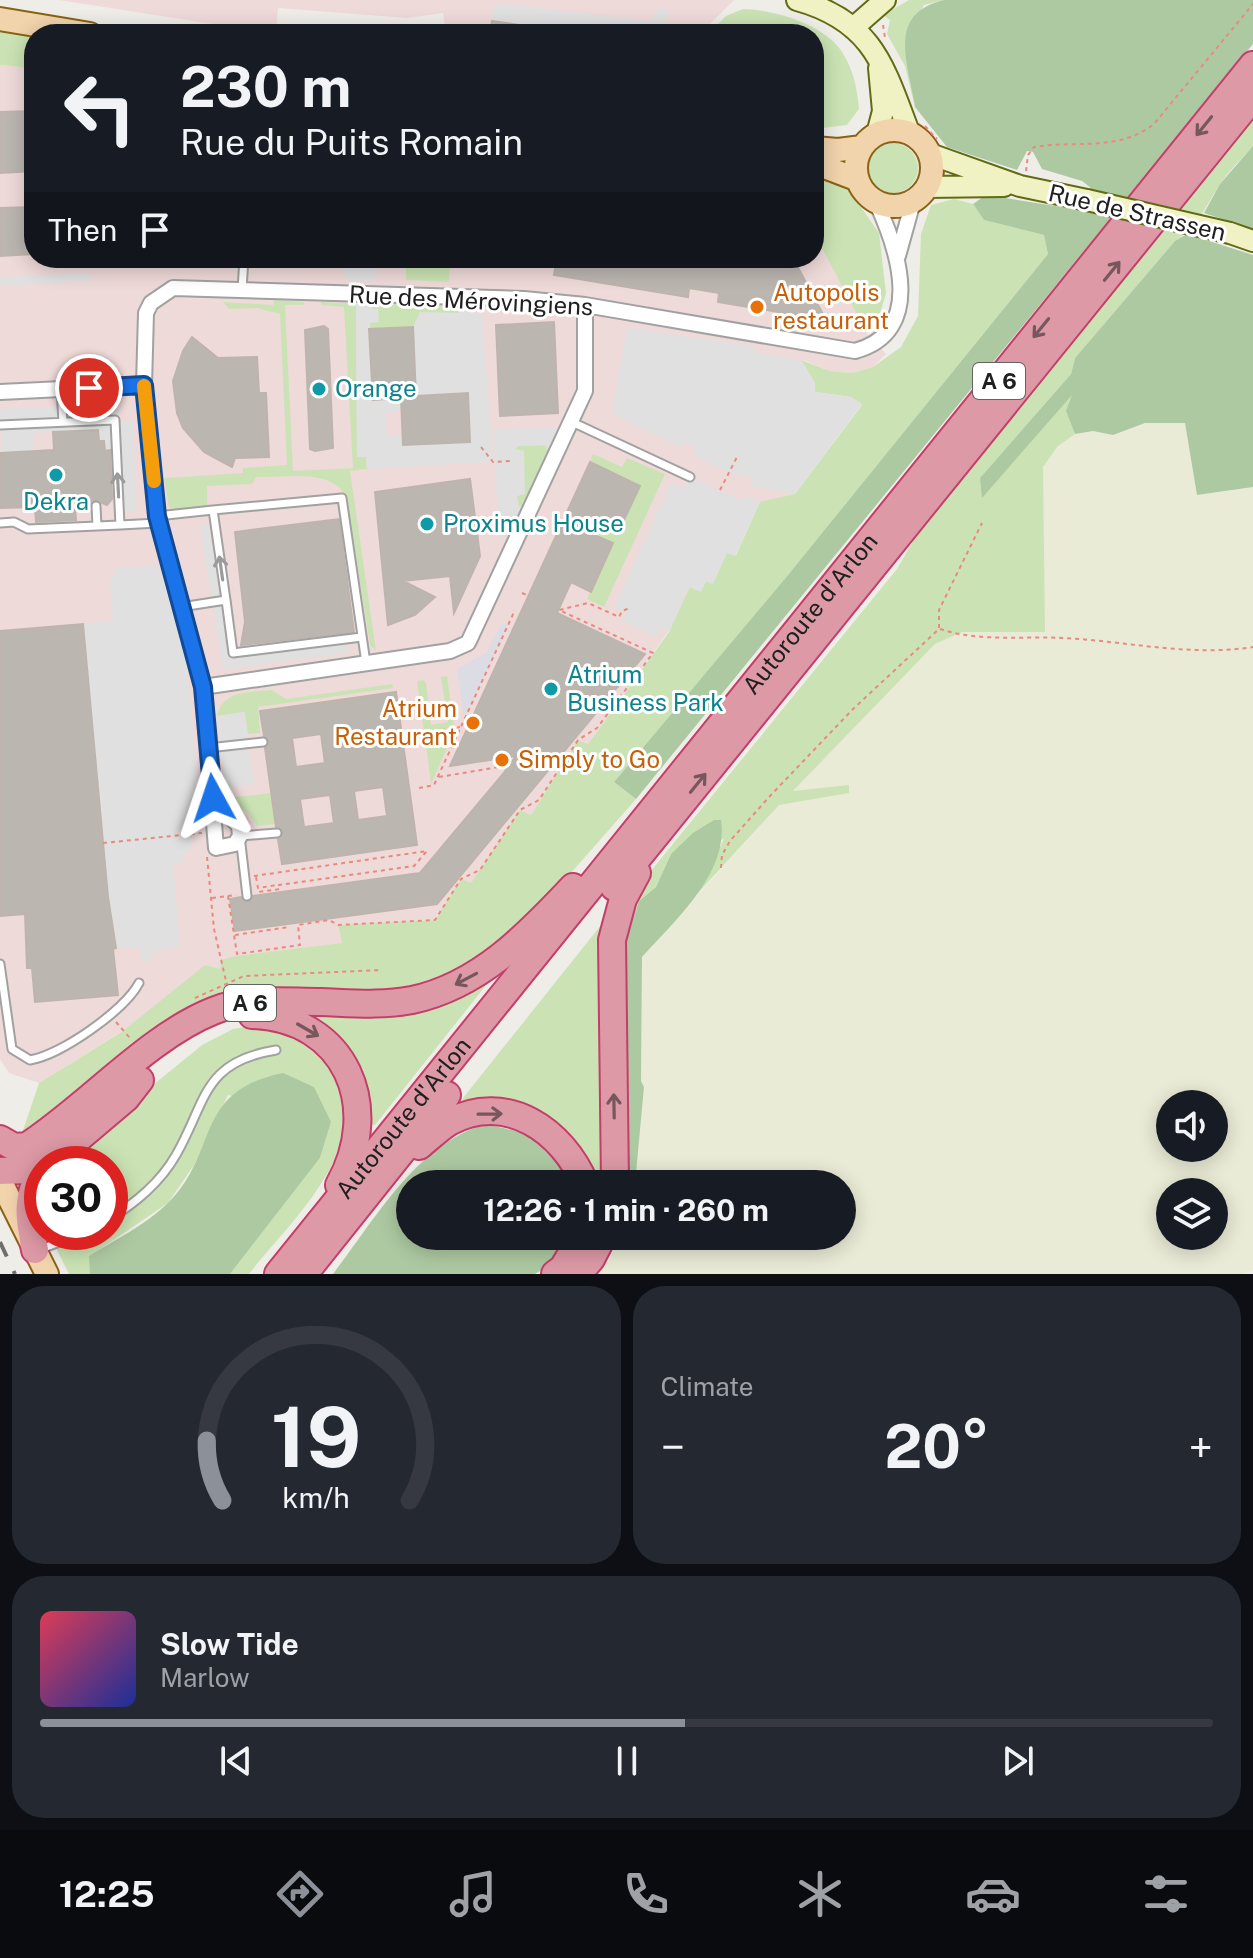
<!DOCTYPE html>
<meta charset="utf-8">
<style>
:root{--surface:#171b24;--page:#242831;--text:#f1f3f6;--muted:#9ea1a6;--line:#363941;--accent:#8c9099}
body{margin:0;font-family:"Public Sans",sans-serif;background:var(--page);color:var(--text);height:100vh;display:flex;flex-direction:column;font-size:30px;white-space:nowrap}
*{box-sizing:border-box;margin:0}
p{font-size:26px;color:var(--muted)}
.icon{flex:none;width:44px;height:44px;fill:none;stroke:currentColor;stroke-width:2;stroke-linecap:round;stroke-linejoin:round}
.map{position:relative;height:1274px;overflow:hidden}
.side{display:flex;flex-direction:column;gap:12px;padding:12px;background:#0d0f14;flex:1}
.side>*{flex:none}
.top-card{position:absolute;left:24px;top:24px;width:800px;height:244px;border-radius:32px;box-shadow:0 4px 20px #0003;background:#171b24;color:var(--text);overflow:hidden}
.controls{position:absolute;left:1156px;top:1090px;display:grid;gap:16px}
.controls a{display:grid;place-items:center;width:72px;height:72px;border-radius:50%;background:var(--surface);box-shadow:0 4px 20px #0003;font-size:40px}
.speed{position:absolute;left:24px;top:1146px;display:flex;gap:16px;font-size:40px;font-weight:700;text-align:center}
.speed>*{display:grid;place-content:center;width:104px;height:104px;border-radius:50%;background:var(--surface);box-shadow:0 4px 20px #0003;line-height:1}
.speed .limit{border:12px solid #d22;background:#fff;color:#111}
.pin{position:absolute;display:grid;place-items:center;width:68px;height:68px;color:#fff;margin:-34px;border:4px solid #fff;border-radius:50%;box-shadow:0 2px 8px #0007}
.me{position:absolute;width:88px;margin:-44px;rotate:355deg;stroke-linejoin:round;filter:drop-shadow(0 0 6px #0008)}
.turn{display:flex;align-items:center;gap:28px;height:168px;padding:0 24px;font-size:36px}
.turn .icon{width:104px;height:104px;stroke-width:2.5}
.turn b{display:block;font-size:56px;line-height:68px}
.then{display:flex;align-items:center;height:76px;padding:0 24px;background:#0003;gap:16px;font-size:30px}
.big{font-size:60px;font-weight:700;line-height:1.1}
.side .widget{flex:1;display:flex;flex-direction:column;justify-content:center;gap:12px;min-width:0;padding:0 28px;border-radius:32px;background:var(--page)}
.side .dial{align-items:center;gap:0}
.dial svg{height:208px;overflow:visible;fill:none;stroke:var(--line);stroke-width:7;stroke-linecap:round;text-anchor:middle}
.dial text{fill:var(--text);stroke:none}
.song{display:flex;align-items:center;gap:24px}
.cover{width:96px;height:96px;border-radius:12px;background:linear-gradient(135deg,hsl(350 70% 55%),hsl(230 70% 35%))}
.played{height:8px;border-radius:4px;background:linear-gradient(90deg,var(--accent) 55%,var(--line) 55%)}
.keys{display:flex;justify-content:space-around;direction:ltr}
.heat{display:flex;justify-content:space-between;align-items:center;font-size:44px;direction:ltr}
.side .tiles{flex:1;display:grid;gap:12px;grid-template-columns:1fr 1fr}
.widget:last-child{grid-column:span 2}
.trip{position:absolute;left:396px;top:1170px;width:460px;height:80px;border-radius:40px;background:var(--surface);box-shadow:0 4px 20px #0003;font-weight:700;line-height:80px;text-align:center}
.tab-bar{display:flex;height:128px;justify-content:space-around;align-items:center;background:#090b0e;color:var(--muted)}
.tab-bar .icon{width:56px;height:56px}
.tab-bar .on{color:var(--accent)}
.tab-bar b{font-size:36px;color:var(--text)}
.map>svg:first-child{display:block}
</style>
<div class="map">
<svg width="1253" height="1274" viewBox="0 0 1253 1274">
<rect width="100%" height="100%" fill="#efede8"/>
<path fill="#eedad9" d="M59,0H734L700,34H446L443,13L407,18L278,8L276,34Z
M0,65L34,68V258H814V233L866,332L886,354L873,367L852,373L830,371L803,360L795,494L760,503L588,744L578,740L531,815L520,810L471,884L461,879L435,920L338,925L342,943L221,960V969L39,1083L9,1073L0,1059Z"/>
<path fill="#eaebd6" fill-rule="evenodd" d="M1145,423H1185L1198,495L1253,487V1270L1243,1274H599L623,1236H842V1184H635L644,1088L641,1081L642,957L779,805L849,792V785L792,792L935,644L962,632L1044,631L1043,467L1058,446L1075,434L1093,431L1113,435ZM1170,1104H1214V1148H1170ZM1170,1192H1214V1236H1170Z"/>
<path fill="#cbe3b4" d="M909,0H944L924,5L905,39L915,107L905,66L887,34L890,20L883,15Z
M743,9C772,9 822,24 840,49C853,67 857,87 859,109L847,125L814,129V34H708L726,16Z
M0,27L34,34V68L0,65Z
M1253,118V146C1242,159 1228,171 1219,186C1205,207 1197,228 1175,241L1075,358L1071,374L980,478L1074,392L1067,411L1075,434L1058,446L1043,467L1045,632H962L935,644L793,791L849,785V793L779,805L696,895L724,839L671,854L656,887L639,901L629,923L632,898L650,872L897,569L919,531Z
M868 168a25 25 0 1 1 50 0a25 25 0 1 1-50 0Z
M814,166L850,191L879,233L886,293L878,321L866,332L814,233Z
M954,199L973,204L984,220L1044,235L1048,254L788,575L614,782L636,799L526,924L488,955L431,984L381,994L243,996L19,1142L39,1083L123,1031L205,965L220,969L221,960L236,956L342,943L338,925L435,920L461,879L471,883L520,810L531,815L578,740L588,744L669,632L690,587L706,581L713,583L727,552L736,555L760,502L795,494L862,405L851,397L815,392V383L801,360L830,371L852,373L873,367L901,347L918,316L921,234L931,205Z
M444,258H450L449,282L406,280V266L443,268Z
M274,300L304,302L303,305H285L293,471L353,468L344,307L321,305V302L356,304L357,456L366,457L367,469L350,471L376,651L370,645L347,499C335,467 284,478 256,477L252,484L207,486V507L175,511L169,507L164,478L243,473V468L287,465L280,314L257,308L229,309L223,302L273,305Z
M371,304L460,305V313L413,327L369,329L370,322H378Z
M544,445L549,451L523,507H519L517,496L524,451L514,449L519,446Z
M593,454L622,467L627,458L665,474L604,607L587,599L613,544L594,535L603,516L639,486L590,462Z
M447,676L454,727L424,732L417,681L424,680L426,683L431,725L448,722L441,677Z
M392,684L393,688L258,707L260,733L248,734L244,712L217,716C222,690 252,692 272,690L286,699Z
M454,732L431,784L425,736Z
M272,793L276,824L257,826L248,813L228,798Z
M609,915L604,1184H593L581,1148L541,1113L461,1109L463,1098Z
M481,978L487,984L375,1125H367L302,1017V1009Z
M262,1024C278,1030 301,1034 314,1043C322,1049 329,1065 334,1074C376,1146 290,1222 249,1274H230L320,1158L331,1122L228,1095L194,1165L168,1203L90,1256V1274H69L48,1232H110V1164H56L202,1045L233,1029Z"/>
<path fill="#adc9a2" d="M944,0H1253V44L636,799L614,782L788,575L1048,254L1044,235L984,220L973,204L986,195L1080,210L1091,188L1082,181L1042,169L1033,152L1027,151L1017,170L947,147L915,107C908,62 886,14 944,0Z
M1253,146V229L1204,213L1220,184Z
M1187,234L1253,255V487L1197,495L1185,423H1145L1113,435L1093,431L1075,434L1066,411L1072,395L982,498L980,478L1071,374L1075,358L1175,241Z
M714,820H721C729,873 675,920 642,957L641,1081L644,1087L635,1184H622L619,962L639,901L656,887L671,854L693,833Z
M283,1073L314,1087L331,1122L320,1158L230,1274H90L89,1256C115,1240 145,1225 167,1204C220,1153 192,1091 283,1073Z
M482,1125C524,1128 554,1145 571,1184H410V1236H569L557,1260L535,1274H333C374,1221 415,1147 482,1125Z"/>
<path fill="#e0e0e0" d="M495,3L650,21L661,7L671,13L656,34H579L492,21Z
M341,258H377L376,282L349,281L341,265Z
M90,273L91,281L0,286V277Z
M356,304H371V309H378L379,322L370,323L374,400L401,398V410L385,412L387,435H402L404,445L470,442L468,393L416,396L413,327L420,312L459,313L460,305L474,306V313L482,314L493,462L367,469L366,457H357Z
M627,328L754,346V352L801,360L815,383V392L851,397L862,404L795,494L752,486L753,477L729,473L693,455L695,447L685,443L681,447L612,414Z
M118,404L119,421H133L137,511H120L116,450L105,451L104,441H99L98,430L33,433L34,451L2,453L0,409Z
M560,428L549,451L544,445L519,446L514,449L524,451L525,494L517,496V505L523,507L511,536L499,537L493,429Z
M690,477L743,501L745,496L760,502L735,556L727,553L713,584L706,581L701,592L689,587L669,632L660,628L656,637L622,621L626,613L614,607L671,483L684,489Z
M209,524L229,659L345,644L351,652L223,669L200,526Z
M159,565L186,658L203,836L190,837L192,848L186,851L183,863L173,864L180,946L151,952V961L142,962L139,947L116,948L108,897L83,624L113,621L110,584L117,568Z
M245,712L254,784L226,788L217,716Z"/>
<path fill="#dcdce5" d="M502,623L508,625L464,720L457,669L486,653Z"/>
<path fill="#bcb6b1" stroke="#bfb4ac" stroke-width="2" fill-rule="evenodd" d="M492,21L540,28V34H490Z
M34,111V171L0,173V112Z
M34,207V254L0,256V208Z
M557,258H793L826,320L718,302L719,293L689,288L688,297L554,275Z
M554,322L558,413L500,416L496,325Z
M324,326L328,329L333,448L315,451L310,449L305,330Z
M413,327L416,396L468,393L470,442L403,445L401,398L373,400L369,329Z
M192,337L218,358L257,357L259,393H266L269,457L235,458L232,467L204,452L183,428L177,413L173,381L183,351Z
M98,430L99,441H104L105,451L110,450L112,499L107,505L95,500L90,506L75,507L76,520L36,522L35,507L0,508V453L54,450L53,432Z
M590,462L640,486L622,524L603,516L594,535L613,543L591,592L571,582L557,613L645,654L437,904L235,931L230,899L241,897L249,902L253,896L420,873L503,774L516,756L450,766Z
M470,479L480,556L454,613L450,576L403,581L435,597L415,615L388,625L375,492Z
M339,519L354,632L241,645L245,622L235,532Z
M83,624L108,897L116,948L113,949L118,995L35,1002L32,968H27L25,914L0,916V631Z
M396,692L417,845L282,864L278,839L283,832L276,827L265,748L269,741L264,736L260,711ZM321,734L325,763L296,767L292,738ZM383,787L387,816L358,820L354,791ZM330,795L334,823L304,827L300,799Z"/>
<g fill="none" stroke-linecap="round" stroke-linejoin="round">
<defs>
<path id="lane" d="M242,290L244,258
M61,389L63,422
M572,422L690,477
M0,425L115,420L120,525L28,529L14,522L0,523
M96,506L97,526
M213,510L342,498L366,663
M157,516L213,510L226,600L181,607
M120,525L158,523
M226,600L233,653L362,637
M208,748L263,742
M247,896L240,836L277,833
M0,964L12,1049L30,1060C61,1055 125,1010 139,983
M110,1219C136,1202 160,1183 176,1155C207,1101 202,1062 276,1050
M41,1249L86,1232"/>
<path id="street" d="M898,256L913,202
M0,392L144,385
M203,687L450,651L468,643L585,391V305
M213,798L239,826L240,836L235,844L216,848L203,687L157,516L144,385L146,313L151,303L173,288L524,299L585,305L855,351C926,332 898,249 876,202"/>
<path id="secondary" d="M797,0C873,21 884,66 909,132
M853,28L885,0
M877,134L883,111L879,68
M930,154L1020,186L1087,200
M927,187L1004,186
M1230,233L1253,241"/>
<path id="primary" d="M0,19L90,34
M856 168a38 38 0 1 1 76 0a38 38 0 1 1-76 0Z
M814,148L838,150L862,147
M814,163L856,179
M0,1180L47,1274"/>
<g id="highway">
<path d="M614,887L1253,97"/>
<path d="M252,1015C346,1018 383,1107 339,1185"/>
<path d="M0,1139L14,1147L27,1146C87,1107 148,1037 213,1011C246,997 286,1002 321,1002C351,1003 382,1006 412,1000C479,986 528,935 573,887"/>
<path d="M419,1146C429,1138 438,1129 449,1122C507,1091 563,1131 585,1184"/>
<path d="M61,1153L126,1098L140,1080"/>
<path d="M0,1171L28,1170L71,1136"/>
<path d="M615,1184L612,940L623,899L637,873"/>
<path d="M35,1250C29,1219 24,1199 42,1171"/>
<path id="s1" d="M278,1274L1253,65"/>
<path d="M304,1274L447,1095"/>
<path d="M555,1274L563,1268L582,1236"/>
<path d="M578,1274L591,1259L603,1236"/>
</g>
</defs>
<use href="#lane" stroke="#a1a1a1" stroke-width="11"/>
<use href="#street" stroke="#a1a1a1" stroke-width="18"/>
<use href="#secondary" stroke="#616b13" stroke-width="24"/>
<use href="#primary" stroke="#896213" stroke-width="26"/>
<use href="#highway" stroke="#c53d6b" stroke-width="30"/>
<path stroke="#e98a7f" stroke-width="2" stroke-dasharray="4 4" stroke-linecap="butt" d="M883,25L885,38
M925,126L937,139
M1026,171L1028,155L1034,147C1076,140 1118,152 1154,124L1253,4
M481,447L493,462L510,461
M720,490L737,457
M522,593L529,596
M940,629C979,642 1022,636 1063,638C1126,641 1190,657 1253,647
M402,737L460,727
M439,777L499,767
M419,788L434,785L515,610
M103,843L202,833
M207,857L214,929L226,981
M721,868L722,855L730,841L770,796L853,709L939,629V610L982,523
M254,876L427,851L414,866L279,885L280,889L258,892
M256,877L258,888L277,885
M228,896L237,954L300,945L298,925L329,920L338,925L435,920L461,879L480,870L520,810L539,800L578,740L597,728L653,653L559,610L588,603L619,617L622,611L630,608
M212,898L236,895
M235,935L289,927
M195,998L244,976L382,970
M116,1022L130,1038"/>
<use href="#lane" stroke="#fff" stroke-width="7"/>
<use href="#street" stroke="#fff" stroke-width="14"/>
<use href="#secondary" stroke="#f0f2c3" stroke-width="20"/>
<use href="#primary" stroke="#f1d3ac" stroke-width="22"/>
<use href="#highway" stroke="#dd9aa6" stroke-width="26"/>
<path stroke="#6e6e6e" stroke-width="4" stroke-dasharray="16 16" stroke-linecap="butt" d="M0,1242L15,1274"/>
<defs>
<path id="secondary-bridge" d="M1087,200L1230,233"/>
</defs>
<use href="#secondary-bridge" stroke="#616b13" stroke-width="24" stroke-linecap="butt"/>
<use href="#secondary-bridge" stroke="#f0f2c3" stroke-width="20"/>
</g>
<defs><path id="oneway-shaft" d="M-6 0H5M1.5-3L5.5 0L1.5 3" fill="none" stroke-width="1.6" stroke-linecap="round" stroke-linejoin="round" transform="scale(2)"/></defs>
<g stroke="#75575c">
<use href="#oneway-shaft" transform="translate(1204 126) rotate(129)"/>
<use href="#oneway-shaft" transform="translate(1112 271) rotate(-51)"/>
<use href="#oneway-shaft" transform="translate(1041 328) rotate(129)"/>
<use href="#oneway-shaft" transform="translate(698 783) rotate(-51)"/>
<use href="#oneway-shaft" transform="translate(466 979) rotate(152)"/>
<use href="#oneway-shaft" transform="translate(308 1030) rotate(30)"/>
<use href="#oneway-shaft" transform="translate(614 1106) rotate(-91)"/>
<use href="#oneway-shaft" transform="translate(490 1114) rotate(-1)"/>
</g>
<g stroke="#9b9b9b">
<use href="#oneway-shaft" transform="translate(118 485) rotate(-93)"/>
<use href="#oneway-shaft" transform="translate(221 568) rotate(-98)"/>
</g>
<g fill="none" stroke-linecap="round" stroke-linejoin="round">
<defs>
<path id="route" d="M89,388L144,385L157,516L203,687L213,798"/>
</defs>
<use href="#route" stroke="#114b97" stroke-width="20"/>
<use href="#route" stroke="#1a73e8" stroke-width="14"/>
<path stroke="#f59e0b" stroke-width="14" d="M144,386L154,481"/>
</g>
<g fill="#e8710a" stroke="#fff" stroke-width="3">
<circle cx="757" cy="307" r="8"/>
<circle cx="473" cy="723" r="8"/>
<circle cx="502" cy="760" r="8"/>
</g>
<g fill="#0f9aa8" stroke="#fff" stroke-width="3">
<circle cx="319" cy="389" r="8"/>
<circle cx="56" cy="475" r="8"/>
<circle cx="427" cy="524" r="8"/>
<circle cx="551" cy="689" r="8"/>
</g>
<g text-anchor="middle" stroke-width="6" stroke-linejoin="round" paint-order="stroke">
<g fill="#fff" stroke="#636363" stroke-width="2">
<rect x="973" y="363" width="52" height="36" rx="6"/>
<rect x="224" y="985" width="52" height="36" rx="6"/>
</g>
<g font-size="22" font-weight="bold" fill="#202020">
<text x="999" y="389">A 6</text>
<text x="250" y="1011">A 6</text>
</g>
<g font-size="24" fill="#202020" stroke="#fff">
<text transform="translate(1137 213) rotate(13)" y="8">Rue de Strassen</text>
<text transform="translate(471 301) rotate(3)" y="8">Rue des Mérovingiens</text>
<text dy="8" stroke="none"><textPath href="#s1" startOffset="848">Autoroute d'Arlon</textPath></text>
<text dy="8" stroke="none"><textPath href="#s1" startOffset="200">Autoroute d'Arlon</textPath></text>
</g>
<g font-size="24" fill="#c56008" stroke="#fff" text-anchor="start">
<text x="773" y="301">Autopolis<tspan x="773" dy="28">restaurant</tspan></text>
<text x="457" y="717" text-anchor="end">Atrium<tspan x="457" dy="28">Restaurant</tspan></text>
<text x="518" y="768">Simply to Go</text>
</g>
<g font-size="24" fill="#0d838f" stroke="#fff" text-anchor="start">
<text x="335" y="397">Orange</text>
<text x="56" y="510" text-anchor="middle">Dekra</text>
<text x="443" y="532">Proximus House</text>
<text x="567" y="683">Atrium<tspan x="567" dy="28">Business Park</tspan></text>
</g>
</g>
</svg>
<div class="controls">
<a><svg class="icon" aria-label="sound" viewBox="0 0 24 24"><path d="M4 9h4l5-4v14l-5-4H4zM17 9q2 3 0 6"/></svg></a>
<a><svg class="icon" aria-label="layers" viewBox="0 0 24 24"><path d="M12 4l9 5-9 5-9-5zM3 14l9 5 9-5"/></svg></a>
</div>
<div class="speed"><div class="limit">30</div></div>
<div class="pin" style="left:89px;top:388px;background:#d93025"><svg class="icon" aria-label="arrive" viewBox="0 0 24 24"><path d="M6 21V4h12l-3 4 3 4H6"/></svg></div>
<svg class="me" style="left:213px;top:798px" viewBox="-20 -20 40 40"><path d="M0-17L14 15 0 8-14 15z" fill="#1a73e8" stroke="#fff" stroke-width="4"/></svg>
<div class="trip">12:26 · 1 min · 260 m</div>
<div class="top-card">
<div class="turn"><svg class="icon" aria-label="left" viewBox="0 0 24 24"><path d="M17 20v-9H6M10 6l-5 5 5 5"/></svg><div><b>230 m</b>Rue du Puits Romain</div></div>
<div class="then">Then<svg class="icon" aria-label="arrive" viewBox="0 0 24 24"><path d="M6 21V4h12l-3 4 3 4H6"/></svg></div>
</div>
</div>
<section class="side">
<div class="tiles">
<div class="widget dial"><svg viewBox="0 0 100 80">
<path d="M14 69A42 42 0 1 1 86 69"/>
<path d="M14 69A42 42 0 0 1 8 46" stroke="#8c9099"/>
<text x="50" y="56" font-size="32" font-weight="700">19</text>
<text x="50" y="72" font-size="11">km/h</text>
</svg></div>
<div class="widget"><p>Climate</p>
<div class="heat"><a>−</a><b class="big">20°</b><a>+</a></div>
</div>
<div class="widget">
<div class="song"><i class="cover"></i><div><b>Slow Tide</b><p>Marlow</p></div></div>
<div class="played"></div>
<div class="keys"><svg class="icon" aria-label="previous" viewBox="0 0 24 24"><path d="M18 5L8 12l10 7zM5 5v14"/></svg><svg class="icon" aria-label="pause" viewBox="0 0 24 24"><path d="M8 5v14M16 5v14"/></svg><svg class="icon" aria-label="next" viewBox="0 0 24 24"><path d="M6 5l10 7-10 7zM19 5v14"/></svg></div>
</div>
</div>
</section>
<nav class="tab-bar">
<b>12:25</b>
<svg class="icon on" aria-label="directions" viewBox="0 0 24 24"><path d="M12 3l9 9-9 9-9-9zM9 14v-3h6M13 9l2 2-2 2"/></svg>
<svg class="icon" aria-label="music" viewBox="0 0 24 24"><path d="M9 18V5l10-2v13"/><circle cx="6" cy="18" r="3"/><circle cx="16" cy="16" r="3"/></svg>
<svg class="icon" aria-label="phone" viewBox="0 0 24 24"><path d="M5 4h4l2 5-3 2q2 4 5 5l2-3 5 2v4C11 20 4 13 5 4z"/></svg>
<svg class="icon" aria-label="climate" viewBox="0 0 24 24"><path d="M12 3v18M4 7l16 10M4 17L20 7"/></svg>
<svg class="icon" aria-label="car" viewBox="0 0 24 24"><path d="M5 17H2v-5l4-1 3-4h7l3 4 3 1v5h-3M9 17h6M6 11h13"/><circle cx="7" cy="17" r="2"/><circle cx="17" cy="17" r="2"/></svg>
<svg class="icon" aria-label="filters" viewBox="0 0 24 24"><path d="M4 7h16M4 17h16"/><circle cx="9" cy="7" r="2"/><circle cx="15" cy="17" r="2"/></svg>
</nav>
